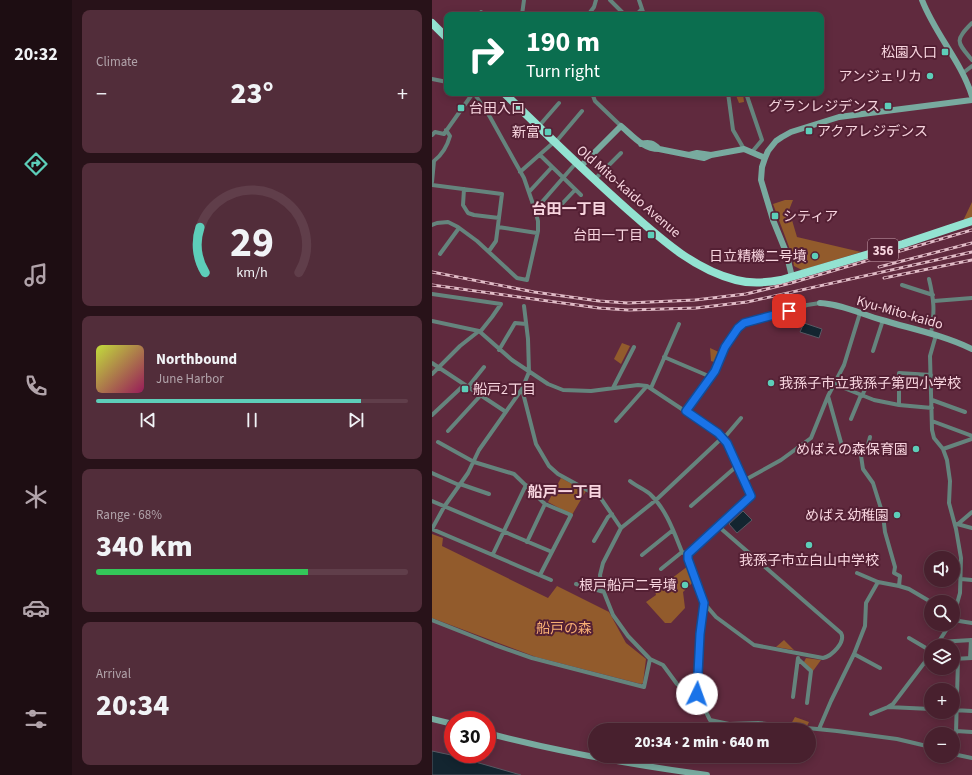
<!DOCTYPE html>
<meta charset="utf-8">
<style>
:root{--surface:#48202e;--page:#522d3a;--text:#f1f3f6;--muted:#b1a3aa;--line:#603e4a;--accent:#5dceb9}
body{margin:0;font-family:"Source Sans 3","Noto Sans JP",sans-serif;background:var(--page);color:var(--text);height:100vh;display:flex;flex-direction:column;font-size:15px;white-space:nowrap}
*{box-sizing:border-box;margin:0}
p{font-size:13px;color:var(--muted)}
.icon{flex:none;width:22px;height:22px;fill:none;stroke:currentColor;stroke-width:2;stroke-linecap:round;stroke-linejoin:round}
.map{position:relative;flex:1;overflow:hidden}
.side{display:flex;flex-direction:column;gap:10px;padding:10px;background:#281219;width:360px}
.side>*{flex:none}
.guide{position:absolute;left:12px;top:12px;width:380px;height:84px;border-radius:8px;box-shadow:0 2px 10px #0003,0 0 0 1px var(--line);background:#0b6e4f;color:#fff;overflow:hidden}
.controls{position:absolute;left:492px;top:551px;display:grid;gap:8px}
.controls a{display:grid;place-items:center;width:36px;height:36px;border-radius:50%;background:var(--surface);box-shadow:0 2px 10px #0003,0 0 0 1px var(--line);font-size:20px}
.speed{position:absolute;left:12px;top:711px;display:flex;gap:8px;font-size:20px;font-weight:700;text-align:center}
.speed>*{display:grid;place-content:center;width:52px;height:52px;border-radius:50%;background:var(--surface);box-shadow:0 2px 10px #0003,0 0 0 1px var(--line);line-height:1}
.speed .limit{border:6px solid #d22;background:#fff;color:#111}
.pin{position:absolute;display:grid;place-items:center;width:34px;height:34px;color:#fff;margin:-17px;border-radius:8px;box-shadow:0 2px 6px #0006}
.me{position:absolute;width:44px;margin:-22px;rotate:3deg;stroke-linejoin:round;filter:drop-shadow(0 0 3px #0008)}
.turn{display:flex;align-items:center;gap:14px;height:84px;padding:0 16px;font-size:18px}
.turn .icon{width:52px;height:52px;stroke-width:2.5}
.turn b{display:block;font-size:28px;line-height:34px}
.big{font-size:30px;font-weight:800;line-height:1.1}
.side .widget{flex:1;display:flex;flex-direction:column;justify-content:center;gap:6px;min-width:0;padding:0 14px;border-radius:8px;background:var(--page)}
.side .dial{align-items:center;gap:0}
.dial svg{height:104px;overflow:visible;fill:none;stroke:var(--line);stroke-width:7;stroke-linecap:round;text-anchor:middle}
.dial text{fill:var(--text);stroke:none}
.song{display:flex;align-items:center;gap:12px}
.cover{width:48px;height:48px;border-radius:6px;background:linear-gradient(135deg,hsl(70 70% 55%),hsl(330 70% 35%))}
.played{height:4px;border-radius:2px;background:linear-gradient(90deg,var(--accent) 85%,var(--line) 85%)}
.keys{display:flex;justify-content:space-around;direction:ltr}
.heat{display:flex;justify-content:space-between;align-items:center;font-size:22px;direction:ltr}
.charge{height:6px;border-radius:3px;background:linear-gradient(90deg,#34c759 68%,var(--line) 0)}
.trip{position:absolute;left:156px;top:723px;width:228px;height:40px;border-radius:20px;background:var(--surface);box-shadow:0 2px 10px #0003,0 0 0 1px var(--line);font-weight:800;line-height:40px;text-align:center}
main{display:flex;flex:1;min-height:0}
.menu{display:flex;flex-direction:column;width:72px;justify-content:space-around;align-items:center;background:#1d0d12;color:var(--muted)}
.menu .icon{width:28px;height:28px}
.menu .current{color:var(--accent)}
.menu b{font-size:18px;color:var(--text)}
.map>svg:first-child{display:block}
</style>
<main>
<nav class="menu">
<b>20:32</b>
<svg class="icon current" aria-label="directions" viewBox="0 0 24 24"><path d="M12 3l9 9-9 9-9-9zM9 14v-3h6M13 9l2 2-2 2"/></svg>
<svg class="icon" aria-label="music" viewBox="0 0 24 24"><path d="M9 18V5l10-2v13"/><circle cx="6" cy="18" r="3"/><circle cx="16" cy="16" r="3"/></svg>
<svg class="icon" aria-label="phone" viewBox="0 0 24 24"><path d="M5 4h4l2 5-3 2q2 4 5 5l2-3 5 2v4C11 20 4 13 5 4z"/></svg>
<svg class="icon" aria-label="climate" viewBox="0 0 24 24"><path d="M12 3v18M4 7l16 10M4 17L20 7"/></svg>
<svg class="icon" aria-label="car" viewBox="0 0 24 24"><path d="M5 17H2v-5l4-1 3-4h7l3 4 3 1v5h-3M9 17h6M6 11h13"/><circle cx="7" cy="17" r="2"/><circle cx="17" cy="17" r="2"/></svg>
<svg class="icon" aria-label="filters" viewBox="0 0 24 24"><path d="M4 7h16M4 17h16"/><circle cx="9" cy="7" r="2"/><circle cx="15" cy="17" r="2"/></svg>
</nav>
<section class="side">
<div class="widget"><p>Climate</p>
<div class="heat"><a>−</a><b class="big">23°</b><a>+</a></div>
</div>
<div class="widget dial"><svg viewBox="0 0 100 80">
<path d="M14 69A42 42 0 1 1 86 69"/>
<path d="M14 69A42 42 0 0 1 10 34" stroke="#5dceb9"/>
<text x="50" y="56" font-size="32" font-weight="700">29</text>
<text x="50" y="72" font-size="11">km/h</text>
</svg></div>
<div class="widget">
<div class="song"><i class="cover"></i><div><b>Northbound</b><p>June Harbor</p></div></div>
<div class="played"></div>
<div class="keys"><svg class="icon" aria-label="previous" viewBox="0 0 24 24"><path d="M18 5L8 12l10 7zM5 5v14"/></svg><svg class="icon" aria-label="pause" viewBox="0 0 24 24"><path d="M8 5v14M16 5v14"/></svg><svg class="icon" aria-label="next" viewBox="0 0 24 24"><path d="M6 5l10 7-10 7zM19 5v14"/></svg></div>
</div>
<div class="widget"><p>Range · 68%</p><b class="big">340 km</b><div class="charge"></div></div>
<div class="widget"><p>Arrival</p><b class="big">20:34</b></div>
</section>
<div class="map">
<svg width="540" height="775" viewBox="0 0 540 775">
<rect width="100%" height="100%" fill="#602a3e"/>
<path fill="#925b2c" d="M303,93H312L311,94L312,102L307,103Z
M353,200H361L357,210L365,237L429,252L370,270L362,266L360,255L341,204Z
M540,202V218L531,221Z
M190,343L198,346L189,364L182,359Z
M278,348L289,353L285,363L279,361Z
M129,478L154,491L140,515L116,502Z
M0,534L11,538L10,546L116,598L125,586L177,612L194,643L214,659L211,683L209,684L104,657L0,618Z
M256,566L262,581L251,592L253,608L239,623H233L214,602L224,595L223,591Z
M352,640L362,650L344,647Z
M374,658L389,660L381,671L372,662Z
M363,717L377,722L375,726L359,724Z"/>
<path fill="#132530" stroke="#585a64" d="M372,323L390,329L387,338L368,332Z
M311,511L320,520L305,533L297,524Z
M0,751L19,755L89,775H0Z"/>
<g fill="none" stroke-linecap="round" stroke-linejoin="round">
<path stroke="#65847d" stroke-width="4" d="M178,0L193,15
M207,0L212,15
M47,15L49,12
M90,15L92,0
M156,15L162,7L164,0
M204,15L210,9
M540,23C522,41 525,42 540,60
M531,73L540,66
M0,79L15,82
M160,93L163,101L189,126
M296,93L301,130L312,149
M315,96L330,140L320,152
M107,126L127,103
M0,135L3,132L12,134L41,93
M123,143L150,111
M108,155L149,195
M88,172L122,142
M162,180L189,153
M0,182L2,161C11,154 15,147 18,136L14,130
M0,185L70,194L64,241L57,251
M32,189L31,205L36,213L42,215L67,218
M97,192L120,167
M127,207L143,190
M103,210L144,163
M0,225L5,223L16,222L26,227L45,241L85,278L95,280L106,231V221L103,210L92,178L83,162L58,117L42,93
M66,227L105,233
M8,254L27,228
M497,279C502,300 503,311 499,333
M470,285L501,295
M0,294L69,304L60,317L48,332
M502,301L540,298
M0,321L47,331L80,360L116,384L131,390L159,391L206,385L215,386L286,433L295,443L300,451L319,496L258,551L256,557L272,603L268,634L265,694L278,720L297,724L326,723L405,731L465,739L499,747
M504,335L498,356L500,430L502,438L511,449L515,460L518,481L517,503L524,529L529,558L528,593L521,618
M67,350L83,323L94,324
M441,351L451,320
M232,357L279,377
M0,363L74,412
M0,374L28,346L47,331
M402,384L442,400L467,405L500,408
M36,387L52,367
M181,388L202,347
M219,388L247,324
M90,389L104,444L117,466L126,474L168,497L189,528L171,563L168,575L169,585L181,615L196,636L218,659L231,665L245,684L251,689L265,694
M396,396L410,446L428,449L431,469L441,483L451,515L453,532L463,567L462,573L468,576L467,586
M430,396L438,378
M500,400L533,412
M467,405V373L499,375
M253,411L283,371L296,341L306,328L312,323L357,311L375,305L388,303
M0,415L32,385
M419,419L429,395
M184,421L215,386
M500,421L540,436
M16,431L49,395
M292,438L309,418
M6,442L42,462
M428,449H430L436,445L438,437
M511,449L540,439
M42,462L82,474L113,504L139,515L108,575
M0,473L27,485
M313,480L349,460L379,438L396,396L412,365L428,313
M198,481C204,486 212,489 218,494C234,509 242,532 250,552L256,554
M28,484L57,494
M0,501L120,552
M259,506L306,465
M525,524L540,528
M526,524L540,512
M189,528L224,500L291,437
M0,529L12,507L36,473L47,450L90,389L97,372L96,339L92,306
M0,529L119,580
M162,541L176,517L180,514
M95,542L113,504
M61,554L94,485
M210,555L241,530
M229,569L250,552
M425,573L446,582L467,586L477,589L499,602
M529,579L540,580
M144,584L172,592
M272,603L284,617L322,645L391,658C400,656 414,642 409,633L286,526
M0,620L63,645L100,658L212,687L218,659
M521,620L540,623
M477,638L499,651
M506,642L540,640
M504,646L518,624
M422,654L448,668
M538,658L539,640
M366,659L379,671L375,703
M521,659L540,658
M361,697L366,658
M456,707L499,709
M521,710L540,711
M439,714L456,707L461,704L499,654
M387,729L399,701L422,654L433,626L434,603L446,582
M524,731L540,732
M524,733L526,659
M521,754L540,758"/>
<path stroke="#78aa9f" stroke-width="6" d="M490,0C503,34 529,61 540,96
M209,144C217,142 221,143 227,149
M257,155L265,153L279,155
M148,167L189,126C201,136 211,149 227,149L272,158L279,155L312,149L333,158
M360,277L354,252L341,220L329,180L330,167L333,158L336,151L344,141L350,137L359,132L407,117L540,100
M388,303C409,304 429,314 450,320C480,329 511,335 540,349
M0,719L21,724
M55,733C127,752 201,765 275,775"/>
<path stroke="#93e2d1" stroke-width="8" d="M0,23L15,38
M72,93C113,133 153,172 196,210C228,238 261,269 304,280C319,284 333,283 349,280L471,244L540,221"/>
<defs>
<path id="rail" d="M447,267L540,243
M0,272L102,292L167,301L196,303L263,300L314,294L359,283L540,230
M452,278L540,260
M0,285L167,308L196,310L264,308L315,302L540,252"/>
</defs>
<use href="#rail" stroke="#e0bbc6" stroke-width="3"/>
<use href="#rail" stroke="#542034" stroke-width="1.5" stroke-dasharray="4.5" stroke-linecap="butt"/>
</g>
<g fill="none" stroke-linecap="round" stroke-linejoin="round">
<defs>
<path id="route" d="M265,694L268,634L272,603L256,559V554L319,496L295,443L286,433L254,411L283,371L293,347L306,328L312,323L357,311"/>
</defs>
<use href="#route" stroke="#114b97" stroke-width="10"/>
<use href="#route" stroke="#1a73e8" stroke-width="7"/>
</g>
<g fill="#5dceb9" stroke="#542034" stroke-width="1.5">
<rect x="509" y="48" width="8" height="8" rx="2"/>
<circle cx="498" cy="76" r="4"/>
<rect x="452" y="102" width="8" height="8" rx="2"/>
<rect x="25" y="104" width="8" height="8" rx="2"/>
<rect x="373" y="127" width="8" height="8" rx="2"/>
<rect x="112" y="128" width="8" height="8" rx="2"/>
<rect x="339" y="212" width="8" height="8" rx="2"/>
<rect x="215" y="231" width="8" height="8" rx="2"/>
<circle cx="383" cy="256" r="4"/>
<circle cx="339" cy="383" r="4"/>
<rect x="29" y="385" width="8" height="8" rx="2"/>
<circle cx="484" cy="449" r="4"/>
<circle cx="465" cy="515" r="4"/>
<circle cx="377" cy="545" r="4"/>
<circle cx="253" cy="585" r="4"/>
</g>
<g text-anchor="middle" stroke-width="4" stroke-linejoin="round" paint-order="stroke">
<rect fill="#542034" stroke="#c79fac" stroke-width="1" x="436" y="239" width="30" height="22" rx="3"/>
<g font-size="13" font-weight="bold" fill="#f8d5df">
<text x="451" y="255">356</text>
</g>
<g font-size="14" fill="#f8d5df" stroke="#542034" text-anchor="end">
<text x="505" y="57">松園入口</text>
<text x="490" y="81">アンジェリカ</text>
<text x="448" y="111">グランレジデンス</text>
<text x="37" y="113" text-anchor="start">台田入口</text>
<text x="385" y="136" text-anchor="start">アクアレジデンス</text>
<text x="108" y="137">新富</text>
<text x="351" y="221" text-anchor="start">シティア</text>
<text x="211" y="240">台田一丁目</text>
<text x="375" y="261">日立精機二号墳</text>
<text x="347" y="388" text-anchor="start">我孫子市立我孫子第四小学校</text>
<text x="41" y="394" text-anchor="start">船戸2丁目</text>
<text x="476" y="454">めばえの森保育園</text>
<text x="457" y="520">めばえ幼稚園</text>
<text x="377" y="565" text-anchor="middle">我孫子市立白山中学校</text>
<text x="245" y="590">根戸船戸二号墳</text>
</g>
<g font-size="14" fill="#f8d5df" stroke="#542034">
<text transform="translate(197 191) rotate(41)" y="5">Old Mito-kaido Avenue</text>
<text transform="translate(468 312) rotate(16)" y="5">Kyu-Mito-kaido</text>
</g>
<g font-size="14" fill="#f8af74" stroke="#542034">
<text x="132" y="633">船戸の森</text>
</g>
<g font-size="15" font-weight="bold" fill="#f8d5df" stroke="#542034">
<text x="137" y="214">台田一丁目</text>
<text x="133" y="497">船戸一丁目</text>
</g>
</g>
</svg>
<div class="controls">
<a><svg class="icon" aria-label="sound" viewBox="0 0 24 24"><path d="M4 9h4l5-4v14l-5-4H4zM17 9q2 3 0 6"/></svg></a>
<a><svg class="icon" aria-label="search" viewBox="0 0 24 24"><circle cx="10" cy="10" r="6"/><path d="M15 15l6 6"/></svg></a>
<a><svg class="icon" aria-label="layers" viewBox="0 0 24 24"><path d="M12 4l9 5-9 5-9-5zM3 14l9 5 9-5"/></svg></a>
<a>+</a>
<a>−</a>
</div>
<div class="speed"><div class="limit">30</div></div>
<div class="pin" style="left:357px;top:311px;background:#d93025"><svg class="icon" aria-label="arrive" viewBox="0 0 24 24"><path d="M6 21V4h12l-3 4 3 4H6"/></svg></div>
<svg class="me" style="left:265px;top:694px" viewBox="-20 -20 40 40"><circle r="19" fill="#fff"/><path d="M0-13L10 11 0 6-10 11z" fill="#1a73e8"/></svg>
<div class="trip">20:34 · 2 min · 640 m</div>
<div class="guide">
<div class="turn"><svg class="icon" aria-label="right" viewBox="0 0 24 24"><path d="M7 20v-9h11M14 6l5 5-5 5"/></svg><div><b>190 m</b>Turn right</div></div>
</div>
</div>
</main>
